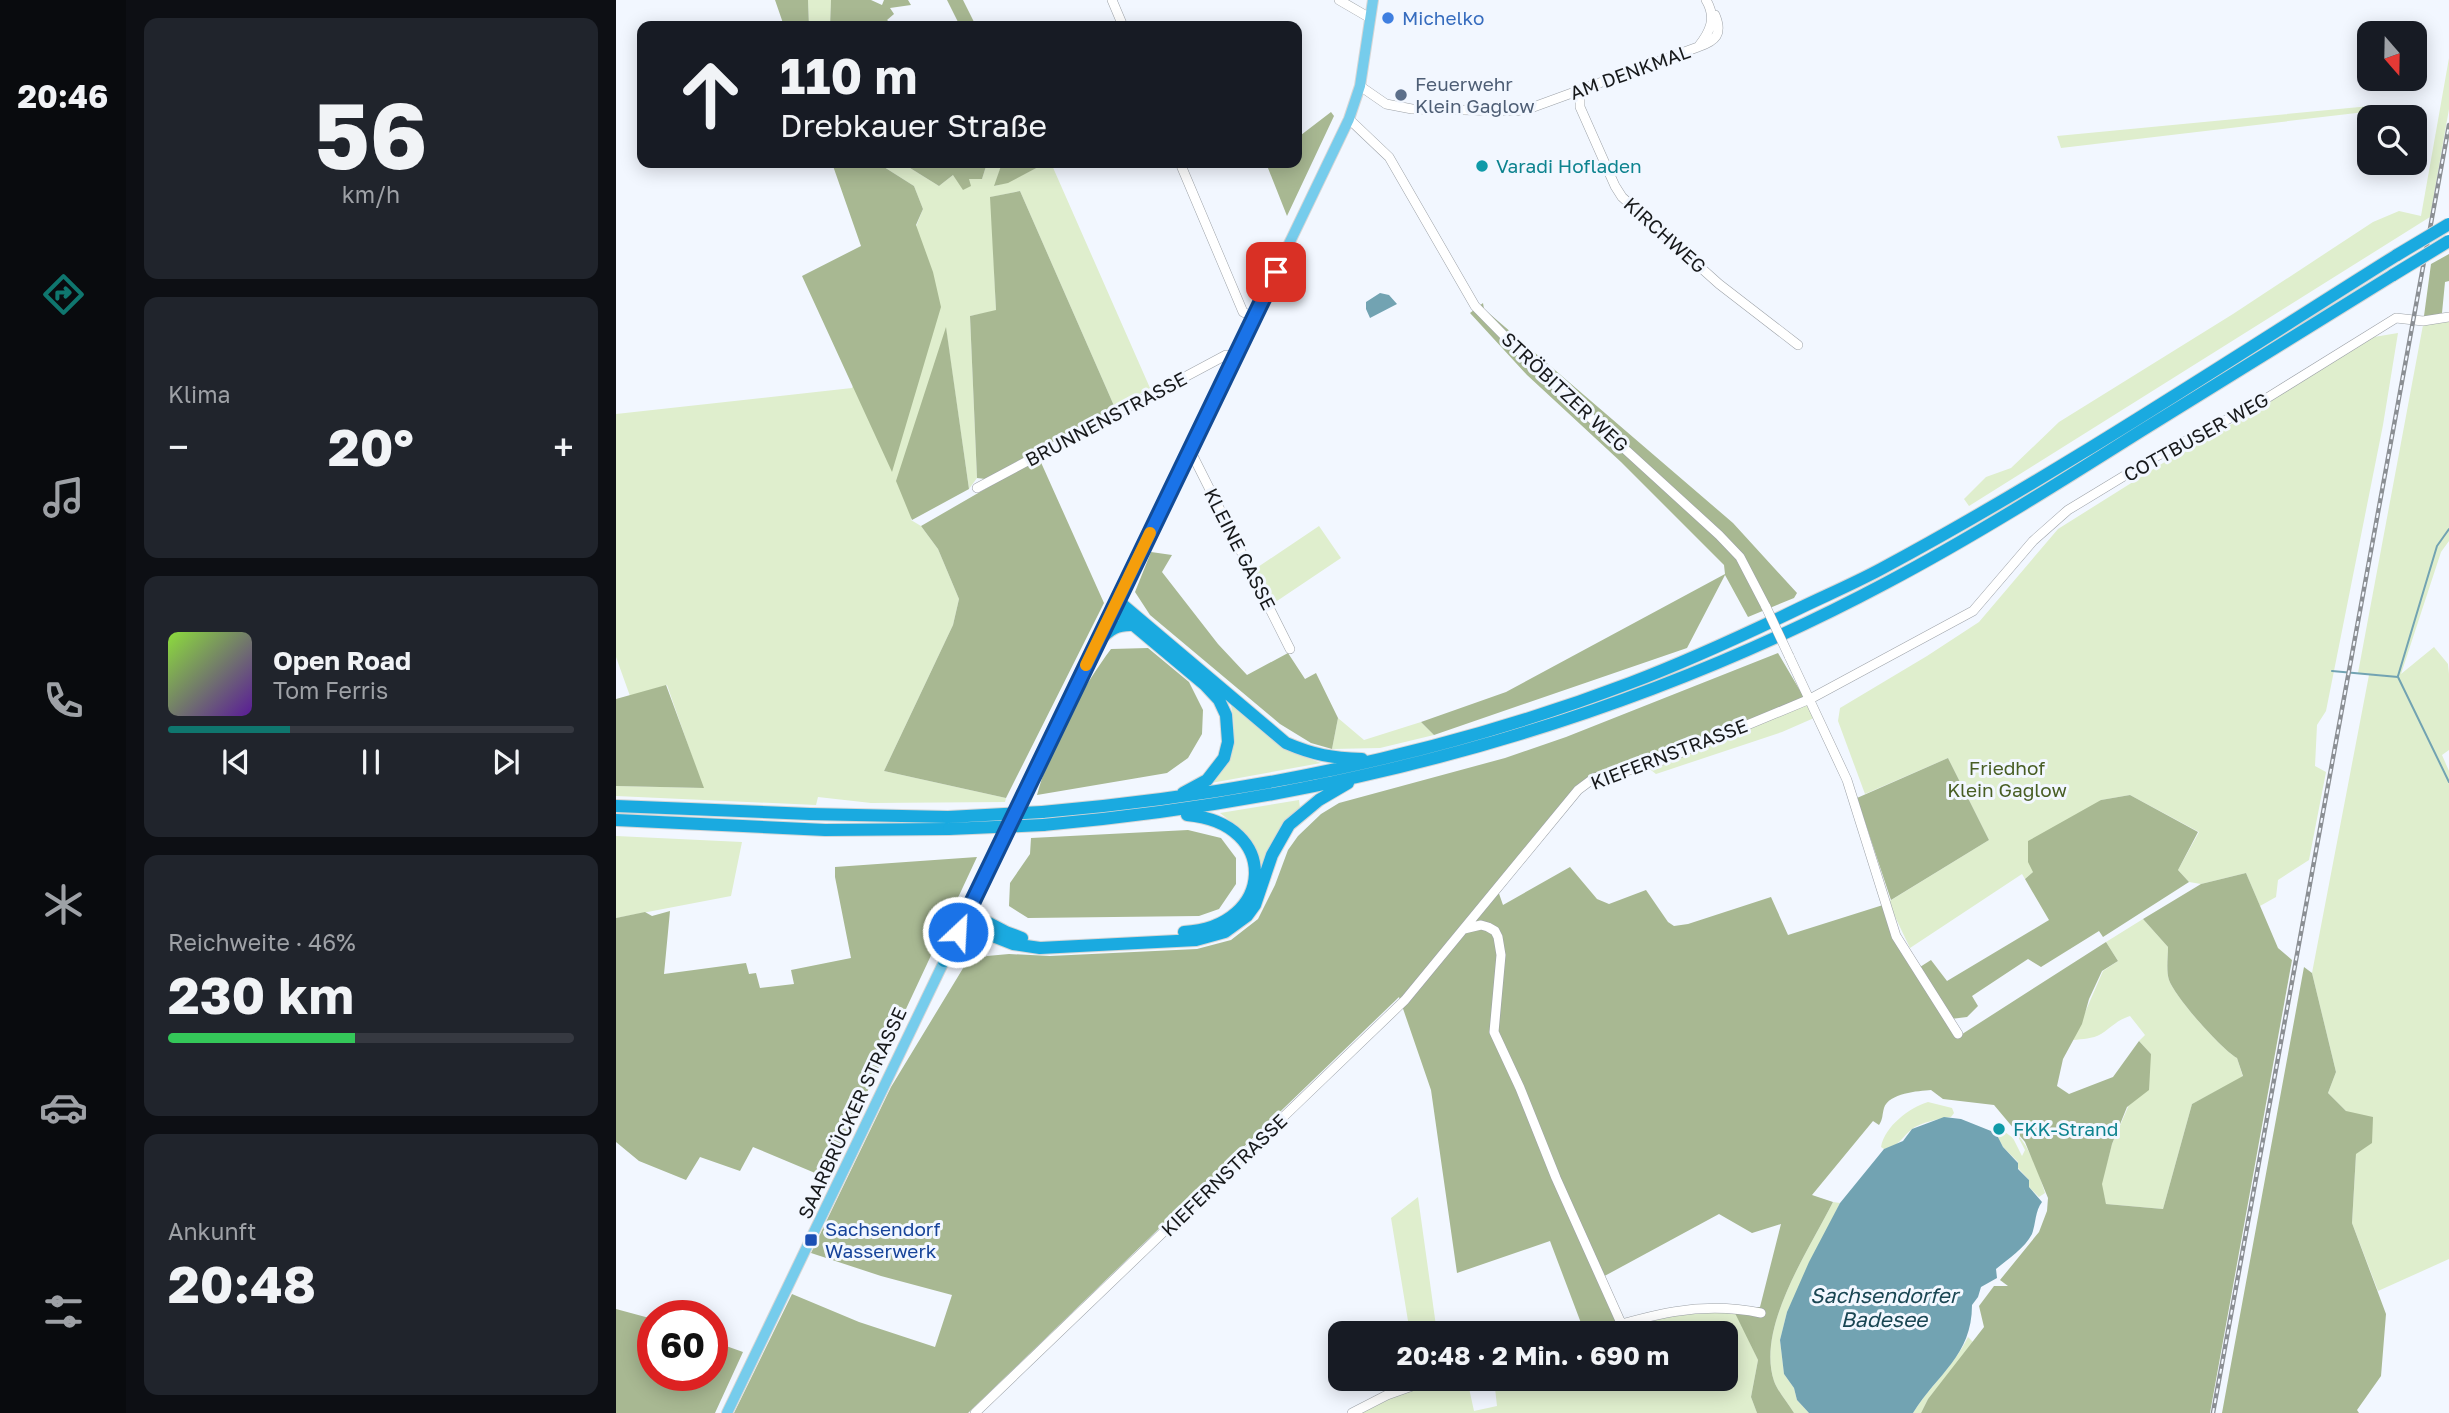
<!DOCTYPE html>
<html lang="de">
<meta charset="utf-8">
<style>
:root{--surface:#171b24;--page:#20242c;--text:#f1f3f6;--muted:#9ea1a6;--line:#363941;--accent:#0f766e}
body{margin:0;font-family:"Golos Text",sans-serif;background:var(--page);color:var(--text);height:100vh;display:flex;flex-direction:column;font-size:26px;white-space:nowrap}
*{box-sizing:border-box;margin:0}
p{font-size:23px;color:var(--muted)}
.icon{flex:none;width:38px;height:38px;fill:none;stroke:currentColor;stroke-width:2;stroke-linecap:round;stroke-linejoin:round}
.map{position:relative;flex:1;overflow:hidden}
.details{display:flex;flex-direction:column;gap:18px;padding:18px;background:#0d0f14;width:490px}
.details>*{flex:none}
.guide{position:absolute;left:21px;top:21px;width:665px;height:147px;border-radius:14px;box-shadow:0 4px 18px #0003;background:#171b24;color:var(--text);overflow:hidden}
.needle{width:46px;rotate:160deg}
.buttons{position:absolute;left:1741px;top:21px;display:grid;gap:14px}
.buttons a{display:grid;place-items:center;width:70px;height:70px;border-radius:14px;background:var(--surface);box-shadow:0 4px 18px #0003;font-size:35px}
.speed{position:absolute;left:21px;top:1300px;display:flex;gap:14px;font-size:35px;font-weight:700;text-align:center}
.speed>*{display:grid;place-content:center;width:91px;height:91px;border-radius:50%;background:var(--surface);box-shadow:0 4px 18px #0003;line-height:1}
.speed .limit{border:10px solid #d22;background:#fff;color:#111}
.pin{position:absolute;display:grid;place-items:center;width:60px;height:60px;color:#fff;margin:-30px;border-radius:14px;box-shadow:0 4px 10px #0006}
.me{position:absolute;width:77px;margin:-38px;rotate:25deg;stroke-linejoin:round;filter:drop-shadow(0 0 5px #0008)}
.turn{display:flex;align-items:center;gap:24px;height:147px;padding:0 28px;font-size:32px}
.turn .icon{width:91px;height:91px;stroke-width:2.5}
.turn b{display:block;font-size:49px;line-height:60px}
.big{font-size:52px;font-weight:700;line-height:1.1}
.details .tile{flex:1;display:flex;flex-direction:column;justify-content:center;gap:10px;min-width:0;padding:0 24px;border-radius:14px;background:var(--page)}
.details .dial{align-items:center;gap:0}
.dial b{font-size:91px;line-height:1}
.song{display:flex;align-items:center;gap:21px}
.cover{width:84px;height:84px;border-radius:10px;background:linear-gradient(135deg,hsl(90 70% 55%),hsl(270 70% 35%))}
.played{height:7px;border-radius:4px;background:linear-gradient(90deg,var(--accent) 30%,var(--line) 30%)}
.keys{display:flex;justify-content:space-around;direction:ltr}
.heat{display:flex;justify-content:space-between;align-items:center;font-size:38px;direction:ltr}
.charge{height:10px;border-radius:5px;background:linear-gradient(90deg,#34c759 46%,var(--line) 0)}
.trip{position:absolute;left:712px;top:1321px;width:410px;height:70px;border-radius:14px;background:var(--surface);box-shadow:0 4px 18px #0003;font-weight:700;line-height:70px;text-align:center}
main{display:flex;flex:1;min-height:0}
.dock{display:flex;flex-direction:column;width:126px;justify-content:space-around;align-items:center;background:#090b0e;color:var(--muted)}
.dock .icon{width:49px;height:49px}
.dock .current{color:var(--accent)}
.dock b{font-size:32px;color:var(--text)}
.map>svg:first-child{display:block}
</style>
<main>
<nav class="dock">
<b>20:46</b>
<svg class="icon current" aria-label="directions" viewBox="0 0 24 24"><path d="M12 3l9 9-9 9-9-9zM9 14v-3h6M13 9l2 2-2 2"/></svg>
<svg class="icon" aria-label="music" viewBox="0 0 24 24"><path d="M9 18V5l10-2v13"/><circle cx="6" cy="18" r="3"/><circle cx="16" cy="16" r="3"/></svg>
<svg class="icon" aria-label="phone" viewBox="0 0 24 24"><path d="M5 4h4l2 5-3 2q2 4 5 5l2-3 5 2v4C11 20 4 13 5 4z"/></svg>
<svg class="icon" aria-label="climate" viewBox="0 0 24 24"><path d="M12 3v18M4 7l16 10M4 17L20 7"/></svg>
<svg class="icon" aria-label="car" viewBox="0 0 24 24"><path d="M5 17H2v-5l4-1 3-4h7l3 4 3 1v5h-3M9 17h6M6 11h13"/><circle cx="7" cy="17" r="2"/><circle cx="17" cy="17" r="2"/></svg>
<svg class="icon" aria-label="filters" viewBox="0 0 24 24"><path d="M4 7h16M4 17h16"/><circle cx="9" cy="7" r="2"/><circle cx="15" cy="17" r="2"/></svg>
</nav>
<section class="details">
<div class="tile dial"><b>56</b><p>km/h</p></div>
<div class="tile"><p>Klima</p>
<div class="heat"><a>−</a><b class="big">20°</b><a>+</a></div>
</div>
<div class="tile">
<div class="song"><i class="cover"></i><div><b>Open Road</b><p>Tom Ferris</p></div></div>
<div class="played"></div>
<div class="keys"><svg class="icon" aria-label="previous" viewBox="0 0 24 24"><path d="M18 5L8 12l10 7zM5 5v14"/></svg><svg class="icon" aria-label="pause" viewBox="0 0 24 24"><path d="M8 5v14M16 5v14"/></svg><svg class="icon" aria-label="next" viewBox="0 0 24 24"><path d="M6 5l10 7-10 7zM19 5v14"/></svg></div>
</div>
<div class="tile"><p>Reichweite · 46%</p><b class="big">230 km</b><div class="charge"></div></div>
<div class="tile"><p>Ankunft</p><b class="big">20:48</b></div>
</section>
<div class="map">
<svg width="1833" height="1413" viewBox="0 0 1833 1413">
<rect width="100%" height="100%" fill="#f2f7ff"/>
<path fill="#dfeecd" d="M192,0H215L214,26H193Z
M1833,58V109L1814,217L1353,506L1348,499L1370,477L1395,468L1443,422L1617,314L1757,222L1783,211L1805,216Z
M1765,105L1766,110L1445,148L1441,136Z
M270,163H286L323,186L337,175L352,179H366L371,163H386L379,186L392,182L426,165V163H435L534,388L499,408L404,191L375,197L380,311L354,316L361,478L353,489L330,329L295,520L305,526L322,549L343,599L337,625L268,771L390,798L389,802L255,803L202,797L200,805L0,796V786L87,788L51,685L14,696L0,657V414L236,388L307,209L298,186L268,167Z
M1833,318V541L1825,552L1785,674L1818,647L1832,664L1833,674V750L1826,755L1833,771V1259L1762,1291L1736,1223L1740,1154L1730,1111L1712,1093L1720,1072L1696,973L1753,675H1766L1742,673L1807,325Z
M1782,333L1767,425L1710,711L1701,725L1699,766L1710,772L1693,860L1662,880L1660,897L1644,906L1630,873L1585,884L1573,882L1562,870L1583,832L1514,795L1485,800L1417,872L1409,879L1406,874L1294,948L1272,902L1373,840L1332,758L1249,794L1222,721L1224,708L1311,656L1363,622L1442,529L1571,448L1625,419L1758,337Z
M703,526L725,558L658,603L636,571Z
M1190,702L1198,718L1166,732L1040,774L1031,767Z
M615,705L673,751L705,763L595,783C620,760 621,736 615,705Z
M722,718L748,740L805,722L818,735L764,748L716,749Z
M683,800L684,808L661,834L645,867L628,832L604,813Z
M0,836L126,842L115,896L0,918Z
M1527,919L1552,947C1552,956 1550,971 1553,980C1559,997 1605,1049 1621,1058L1627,1077L1576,1104L1547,1209L1490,1204L1485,1184L1496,1144L1535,1054L1523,1041L1529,1035L1514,1016C1501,1020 1496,1027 1485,1034C1476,1039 1467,1039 1457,1040L1487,971L1502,961L1490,942Z
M1312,1102L1336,1108L1338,1113L1335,1117C1324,1118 1304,1123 1296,1129C1285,1138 1285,1145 1268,1149L1265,1147C1269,1126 1293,1108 1312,1102Z
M1399,1131C1414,1148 1422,1171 1429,1193L1423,1197L1413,1187V1180L1402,1168V1162L1387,1147L1380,1133L1389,1132L1397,1138L1406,1156L1409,1150Z
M802,1197L821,1333H794L775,1218Z
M1217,1202L1224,1203L1171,1312L1164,1340L1168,1374L1178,1388L1181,1400L1193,1413H1178C1172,1403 1162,1392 1158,1381C1140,1327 1193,1250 1217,1202Z
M1118,1309L1142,1360L1135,1397L1141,1413H742L793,1388L824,1379H851L858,1411L881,1406L878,1379H1110V1334L981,1333L1046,1316Z
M1352,1337L1358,1343L1312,1399L1305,1413H1297C1313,1387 1338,1366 1352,1337Z"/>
<path fill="#a8b892" d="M159,0H192L193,26H168Z
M215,0H255L266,5L268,0H292L295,5L274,8L278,14L271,20L278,26H214Z
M331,0H347L360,26H344Z
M715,112L718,116L671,216L650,163H681V126L685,135Z
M216,163H270L268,167L298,186L307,209L300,225L317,272L325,307L276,472L186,276L245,246Z
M286,163H371L366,179H353L355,186L347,190L337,175L323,186Z
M386,163H426V165L392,183L378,186Z
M404,191L499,408L369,479L361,478L354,316L380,310L374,197Z
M1833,254V281L1829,282L1826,313L1817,316H1808L1815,264Z
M867,303L868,309L1117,523L1181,593L1178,598L1132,617L1109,575L1071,648L818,735L805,722L890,692L1109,574L1108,565L1005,462L911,375L854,313Z
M330,327L353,489L296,520L280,481Z
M423,458L488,603L390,798L268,771L337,625L343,599L322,549L305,526Z
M535,552L556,555L546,572L602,644L631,675L672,653L689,679L700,673L722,718L716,749L695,743L664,724L534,615L519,592Z
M532,648L573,682L587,710L586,734L572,758L551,773L421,795C434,746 465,689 495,649Z
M1162,653L1189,699L1047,758L977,776L880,885L887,905L954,867L981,899L993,904L1030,890L1052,922L1058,926L1072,924L1155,897L1172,935L1267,905L1297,968L1340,1038L1490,942L1502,961L1486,971L1473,999L1466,1024L1447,1059L1441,1086L1453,1094L1497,1077L1523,1041L1535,1054L1533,1090L1511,1107L1496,1144L1486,1184L1490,1204L1547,1209L1576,1104L1627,1076L1621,1058C1605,1049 1559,997 1553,980C1550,971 1552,956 1552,947L1527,919L1585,884L1630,873L1662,948L1676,960L1594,1413H1305L1312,1399L1368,1327L1363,1306L1378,1286H1392L1384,1280L1423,1232L1431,1211L1432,1198L1409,1142L1378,1105L1327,1099L1315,1090C1302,1091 1273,1093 1268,1108C1266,1115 1267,1119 1263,1125L1257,1121L1196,1195L1217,1202C1193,1250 1140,1327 1158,1381C1162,1392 1172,1403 1178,1413H1141L1135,1397L1142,1360L1117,1309L1144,1307L1165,1224L1136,1233L1103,1214L983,1279L1002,1322L968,1331L934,1241L841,1273L815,1090L783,997L352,1413H118L176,1294L243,1322L319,1347L336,1295L265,1276L195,1253L275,1087L349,965L371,956L393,954L434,956L581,949L615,940L642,919L659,885L672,850L682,836L705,814L723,803L889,758L950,737Z
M50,685L88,788L0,786V699Z
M1332,758L1373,840L1275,900L1241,798Z
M1514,795L1582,832L1562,870L1573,882L1487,937L1483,931L1425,967L1412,959L1356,996L1362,1006L1351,1017L1335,1019L1304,967L1315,960L1331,981L1433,920L1409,879L1417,872L1412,862V841L1485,800Z
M572,830L605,838L620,858V884L603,909L583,916L412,918L393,906L394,883L414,854L415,838Z
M361,857L211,1178L137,1147L124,1171L84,1157L70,1180L23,1161L0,1142V918L29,912L36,916L54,911L48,974L130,963L133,974L140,973L144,988L178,984L175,970L235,958L219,877V867Z
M1688,967L1696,973L1720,1072L1712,1093L1730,1111L1757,1117L1756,1143L1740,1154L1736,1223L1770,1314L1765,1376L1741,1410L1743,1413H1606Z
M0,1309L37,1319V1376H96V1341L127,1352L99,1413H0Z"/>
<path fill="#72a3b2" d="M764,293L773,295L781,304L754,318L750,309V302Z
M1328,1117L1345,1119L1380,1133L1387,1147L1402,1163V1169L1413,1180V1187L1426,1202C1419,1211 1420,1223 1416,1234C1409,1248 1392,1259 1380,1269L1381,1278L1365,1287L1362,1297L1356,1305C1356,1356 1321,1374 1297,1413H1193L1181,1400L1178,1388L1168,1374L1164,1340L1171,1312L1193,1262L1224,1203L1268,1149L1287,1141L1296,1129Z"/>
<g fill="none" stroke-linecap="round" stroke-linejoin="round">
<path stroke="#72a3b2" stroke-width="2" d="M1716,671L1782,677L1833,782
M1782,676L1821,546L1833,529"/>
<defs>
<path id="minor" d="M496,0L507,26
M723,0L754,18
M1082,47C1100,41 1107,34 1099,15
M744,86L770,104L796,109L899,111L912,109L1082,47C1094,32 1101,18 1090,0
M964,90V107L999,186L1006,197L1103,284L1182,345
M733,119L773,157L859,306L919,367L1103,535L1124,557L1150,607
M564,163L627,312L639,318
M574,450L674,649
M361,488L610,355L618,358
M1173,656L1231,780L1280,936L1342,1034
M848,929L865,925L872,927L879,931L882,937L885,955L878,1032L904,1088L940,1178L1005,1323
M971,1334C1031,1316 1082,1300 1145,1313
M359,1413L789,1000L962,790L978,778L1022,768L1047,760L1194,699L1357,611L1417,541L1452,510L1541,456L1643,403L1780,318L1807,321L1833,317
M736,1413L771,1395L816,1379"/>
<path id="major" d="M111,1413L733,119L744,86L757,0"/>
<path id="highway" d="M501,600L670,743C698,755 716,758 746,759
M497,608L589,685L603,700L610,715L612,742L608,758L591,780L567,793
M480,643C493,631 499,624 517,625
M0,806L194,814L332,817
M426,812C626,795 825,755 1014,683C1072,661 1128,635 1184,608C1211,595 1239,583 1265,569C1442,474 1610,362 1781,255
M0,820L209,830L333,829
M427,825C722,799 1007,723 1270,583C1357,537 1441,484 1525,431C1609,379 1693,327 1777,275
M352,912L390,932L406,938
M346,924L397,944L424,948L580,940L609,932L631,916L639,905L656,855L673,825L703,800L732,783
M568,932C659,927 665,823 571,815
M328,961L347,941L365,932"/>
</defs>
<use href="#minor" stroke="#9da2a8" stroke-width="10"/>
<use href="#major" stroke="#d5d6d6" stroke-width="12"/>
<use href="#highway" stroke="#d5d6d6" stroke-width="14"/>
<use href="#minor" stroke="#fff" stroke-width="9"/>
<use href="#major" stroke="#76ccec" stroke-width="10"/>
<use href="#highway" stroke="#1aaae0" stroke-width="12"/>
<defs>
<path id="rail" d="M1597,1413L1833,125"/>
</defs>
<use href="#rail" stroke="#8b8f94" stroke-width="4.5"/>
<use href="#rail" stroke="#f2f7ff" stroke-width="2" stroke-dasharray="5" stroke-linecap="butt"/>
<defs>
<path id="minor-bridge" d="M1150,607L1173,656"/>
<path id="highway-bridge" d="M1781,255L1833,224
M1777,275L1833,241
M332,817L426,812
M333,829L427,825"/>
</defs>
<use href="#minor-bridge" stroke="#9da2a8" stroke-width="10" stroke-linecap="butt"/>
<use href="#highway-bridge" stroke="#d5d6d6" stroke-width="14" stroke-linecap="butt"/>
<use href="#minor-bridge" stroke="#fff" stroke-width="9"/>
<use href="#highway-bridge" stroke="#1aaae0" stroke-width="12"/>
</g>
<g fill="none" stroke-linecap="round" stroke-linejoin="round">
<defs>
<path id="route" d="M342,932L660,272"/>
</defs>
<use href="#route" stroke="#114b97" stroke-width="18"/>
<use href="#route" stroke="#1a73e8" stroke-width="12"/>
<path stroke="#f59e0b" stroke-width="12" d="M470,665L534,533"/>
</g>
<circle fill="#3f7fe0" stroke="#f2f7ff" stroke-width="2.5" cx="772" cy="18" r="7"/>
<circle fill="#5c6f8a" stroke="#f2f7ff" stroke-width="2.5" cx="785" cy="95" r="7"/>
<g fill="#0f9aa8" stroke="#f2f7ff" stroke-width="2.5">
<circle cx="866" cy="166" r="7"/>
<circle cx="1383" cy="1129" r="7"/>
</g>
<rect fill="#1a4fb4" stroke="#f2f7ff" stroke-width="2.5" x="188" y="1233" width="14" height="14" rx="3.5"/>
<g text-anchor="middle" stroke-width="6" stroke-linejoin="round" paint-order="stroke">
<g font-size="19" fill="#366cbe" stroke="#f2f7ff" text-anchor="start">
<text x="786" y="25">Michelko</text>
</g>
<g font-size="19" fill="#17191b" stroke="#f2f7ff">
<text transform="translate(1014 72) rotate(-20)" y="7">AM DENKMAL</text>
<text transform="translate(1049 235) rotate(42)" y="7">KIRCHWEG</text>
<text transform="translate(949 392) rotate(43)" y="7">STRÖBITZER WEG</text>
<text transform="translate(490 419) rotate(-28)" y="7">BRUNNENSTRASSE</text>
<text transform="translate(1580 437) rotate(-29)" y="7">COTTBUSER WEG</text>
<text transform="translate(624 549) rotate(63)" y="7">KLEINE GASSE</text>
<text transform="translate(1053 754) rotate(-21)" y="7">KIEFERNSTRASSE</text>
<text transform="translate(236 1113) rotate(-65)" y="7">SAARBRÜCKER STRASSE</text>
<text transform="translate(608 1175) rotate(-44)" y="7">KIEFERNSTRASSE</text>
</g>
<g font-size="19" fill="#4e5e75" stroke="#f2f7ff" text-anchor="start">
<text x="799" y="91">Feuerwehr<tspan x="799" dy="22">Klein Gaglow</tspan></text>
</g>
<g font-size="19" fill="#0d838f" stroke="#f2f7ff" text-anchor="start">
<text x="880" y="173">Varadi Hofladen</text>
<text x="1397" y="1136">FKK-Strand</text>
</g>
<g font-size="19" fill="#485e24" stroke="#f2f7ff">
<text x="1391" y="775">Friedhof<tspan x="1391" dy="22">Klein Gaglow</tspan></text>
</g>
<g font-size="19" fill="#164399" stroke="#f2f7ff" text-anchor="start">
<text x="209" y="1236">Sachsendorf<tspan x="209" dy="22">Wasserwerk</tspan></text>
</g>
<g font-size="21" font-style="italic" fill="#1a4653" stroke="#f2f7ff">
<text x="1268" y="1303">Sachsendorfer<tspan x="1268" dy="24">Badesee</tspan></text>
</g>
</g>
</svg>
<div class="buttons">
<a><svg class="needle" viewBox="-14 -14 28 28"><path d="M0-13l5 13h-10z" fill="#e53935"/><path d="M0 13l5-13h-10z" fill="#9ea1a6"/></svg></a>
<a><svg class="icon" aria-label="search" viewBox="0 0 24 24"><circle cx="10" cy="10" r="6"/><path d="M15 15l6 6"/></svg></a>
</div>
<div class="speed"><div class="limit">60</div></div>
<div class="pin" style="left:660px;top:272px;background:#d93025"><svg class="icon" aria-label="arrive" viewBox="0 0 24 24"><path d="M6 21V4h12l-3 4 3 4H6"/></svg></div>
<svg class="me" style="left:342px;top:932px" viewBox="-20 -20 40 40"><circle r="17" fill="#1a73e8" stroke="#fff" stroke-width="3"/><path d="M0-11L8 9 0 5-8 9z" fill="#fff"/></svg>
<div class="trip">20:48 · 2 Min. · 690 m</div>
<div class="guide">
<div class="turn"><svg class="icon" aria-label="ahead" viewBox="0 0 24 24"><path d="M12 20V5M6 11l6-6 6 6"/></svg><div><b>110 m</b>Drebkauer Straße</div></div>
</div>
</div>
</main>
